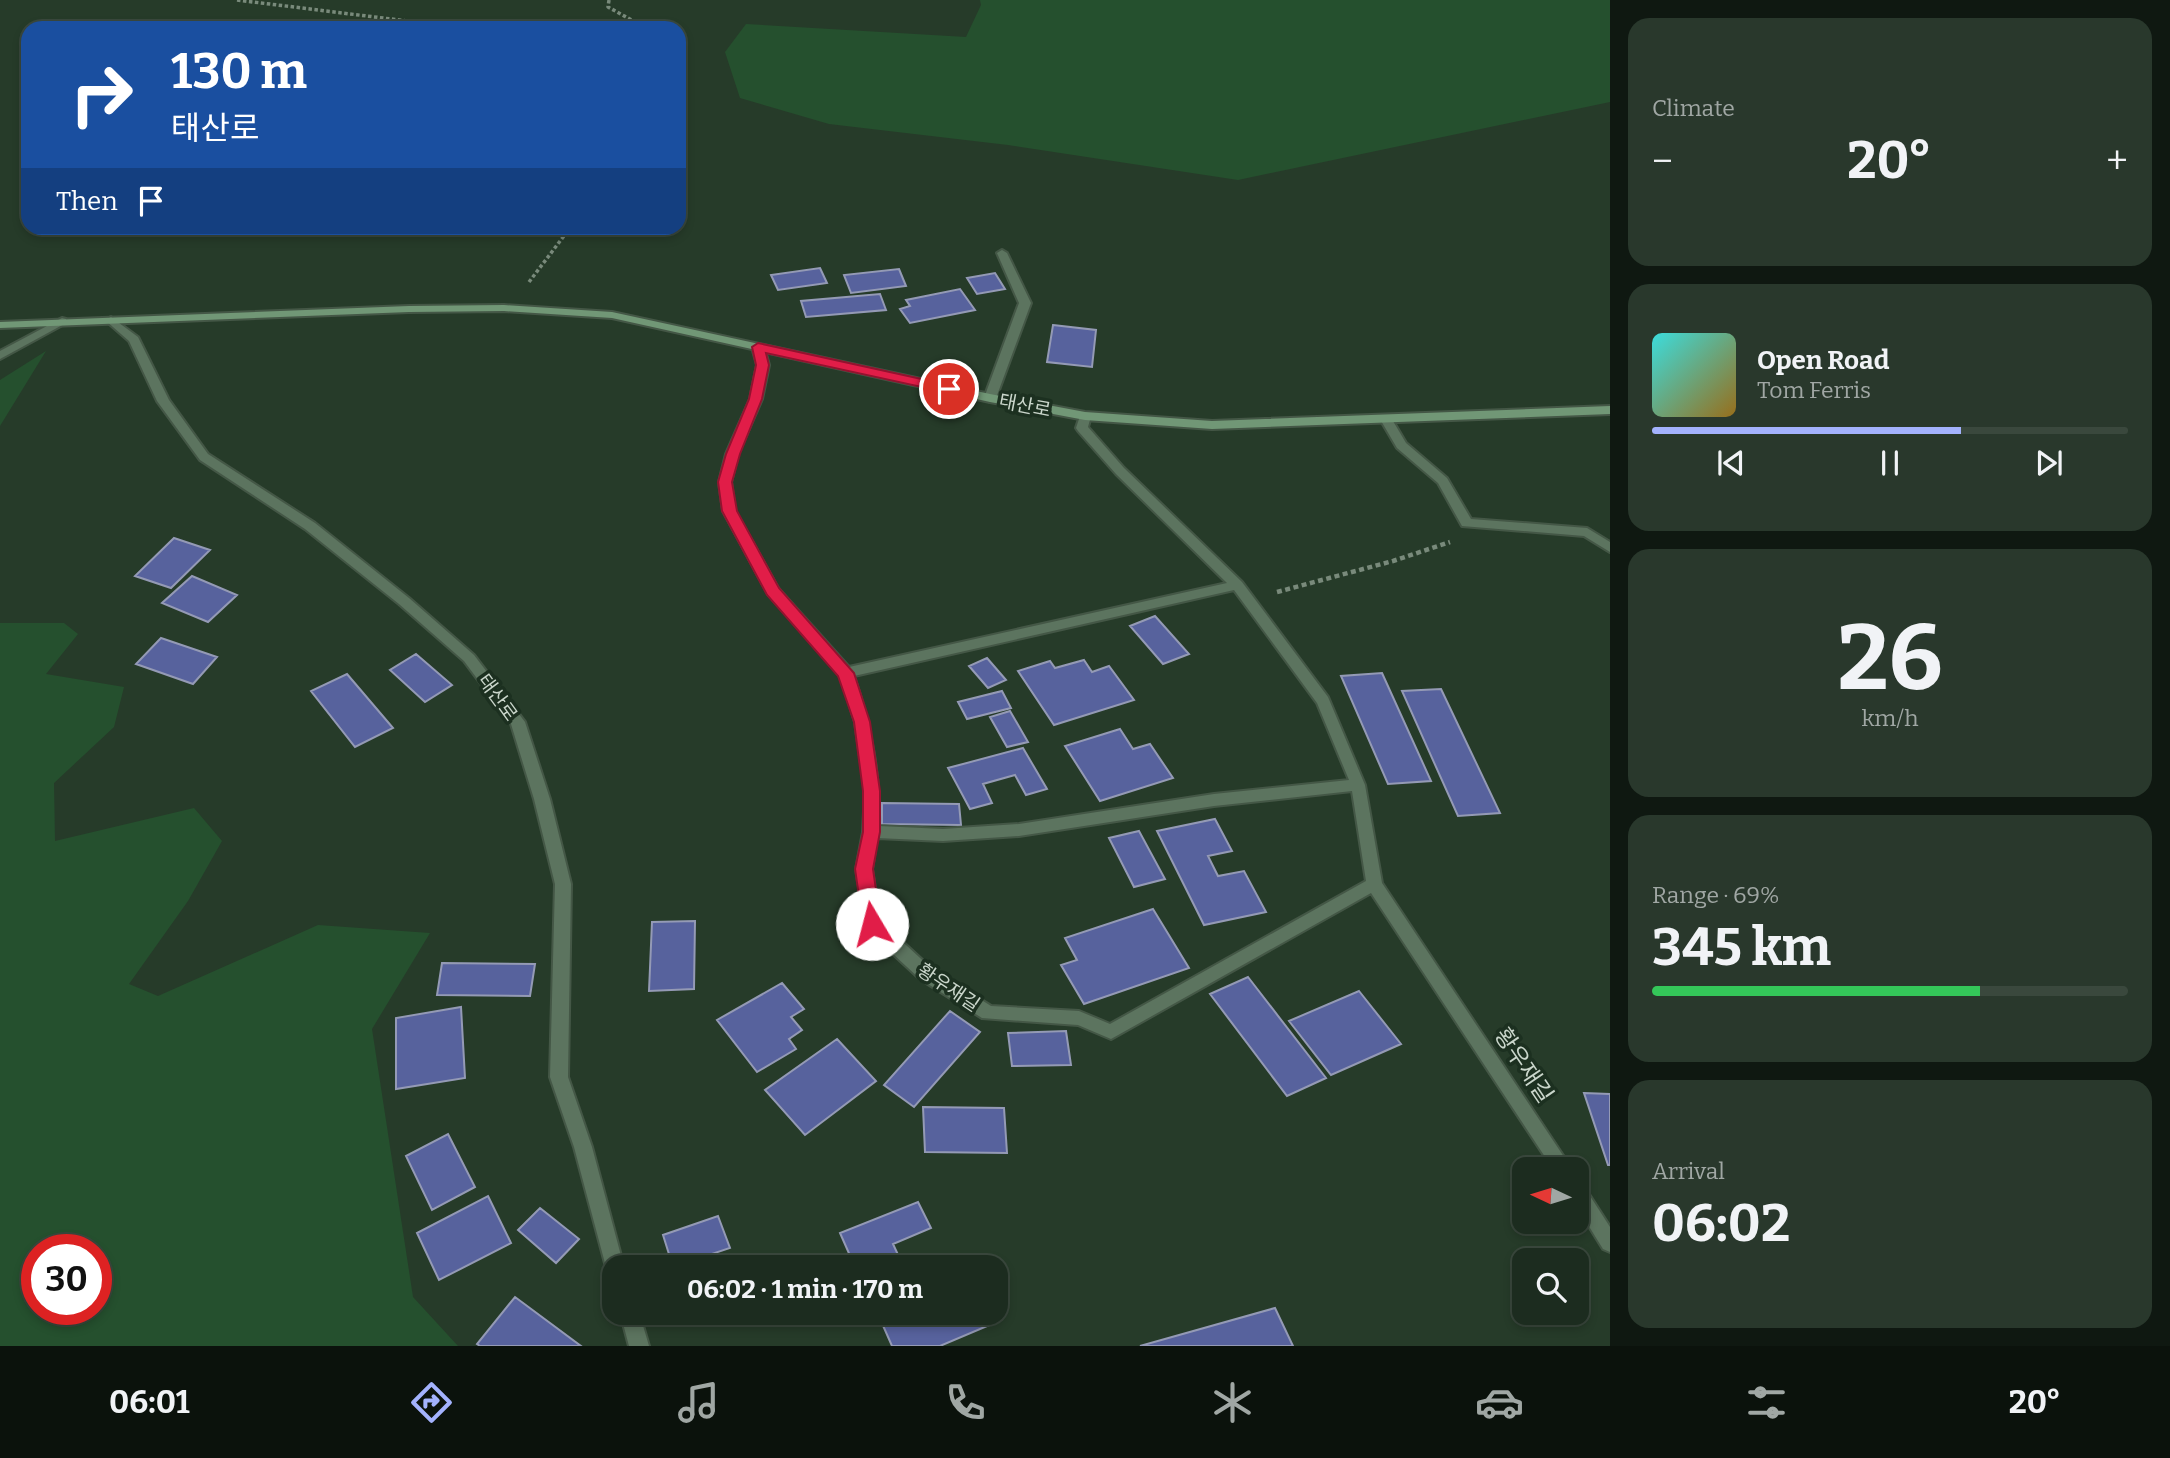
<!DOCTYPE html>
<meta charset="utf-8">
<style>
:root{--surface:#1c2c1f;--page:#29382c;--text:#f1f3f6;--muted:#a0a7a4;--line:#3a483d;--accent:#a3b2fd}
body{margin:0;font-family:Bitter,"Noto Sans KR",serif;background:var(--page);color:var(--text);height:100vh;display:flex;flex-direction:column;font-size:26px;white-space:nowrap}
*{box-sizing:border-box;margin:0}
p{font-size:23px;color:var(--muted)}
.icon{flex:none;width:38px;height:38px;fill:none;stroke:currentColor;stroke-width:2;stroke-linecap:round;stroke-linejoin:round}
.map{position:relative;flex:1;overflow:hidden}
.drawer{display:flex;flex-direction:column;gap:18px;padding:18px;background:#0f1811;width:560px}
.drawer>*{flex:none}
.top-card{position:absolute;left:21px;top:21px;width:665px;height:214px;border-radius:21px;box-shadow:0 4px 10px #0003,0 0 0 2px var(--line);background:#1a4fa0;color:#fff;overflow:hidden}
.needle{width:46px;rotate:274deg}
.buttons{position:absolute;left:1512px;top:1157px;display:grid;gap:14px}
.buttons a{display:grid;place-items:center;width:77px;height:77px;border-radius:14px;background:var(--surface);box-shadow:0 4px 10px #0003,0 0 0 2px var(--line);font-size:35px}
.speed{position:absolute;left:21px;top:1234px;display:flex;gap:14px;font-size:35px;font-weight:700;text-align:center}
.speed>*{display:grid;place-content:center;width:91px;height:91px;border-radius:50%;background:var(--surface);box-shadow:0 4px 10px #0003,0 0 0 2px var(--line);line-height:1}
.speed .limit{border:10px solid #d22;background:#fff;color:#111}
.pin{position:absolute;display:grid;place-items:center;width:60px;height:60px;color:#fff;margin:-30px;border:4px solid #fff;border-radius:50%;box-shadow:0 2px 7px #0007}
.me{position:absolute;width:77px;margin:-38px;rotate:352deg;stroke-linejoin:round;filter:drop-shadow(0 0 5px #0008)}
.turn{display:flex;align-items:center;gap:24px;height:147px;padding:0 35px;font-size:32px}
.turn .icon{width:91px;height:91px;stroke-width:2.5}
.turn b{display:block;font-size:49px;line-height:60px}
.then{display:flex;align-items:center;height:66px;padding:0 35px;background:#0003;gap:14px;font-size:26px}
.big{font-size:52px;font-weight:700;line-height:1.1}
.drawer .card{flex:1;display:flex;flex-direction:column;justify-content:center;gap:10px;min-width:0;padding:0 24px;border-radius:21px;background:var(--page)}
.drawer .dial{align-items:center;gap:0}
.dial b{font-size:91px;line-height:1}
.song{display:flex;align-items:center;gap:21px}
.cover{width:84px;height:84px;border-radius:10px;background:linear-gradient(135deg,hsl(180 70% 55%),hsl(40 70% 35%))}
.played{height:7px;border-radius:4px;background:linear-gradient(90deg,var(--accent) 65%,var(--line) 65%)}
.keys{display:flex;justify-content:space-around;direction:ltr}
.heat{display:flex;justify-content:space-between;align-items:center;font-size:38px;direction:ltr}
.charge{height:10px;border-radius:5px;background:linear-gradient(90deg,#34c759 69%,var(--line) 0)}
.trip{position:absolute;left:602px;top:1255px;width:406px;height:70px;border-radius:21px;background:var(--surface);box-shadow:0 4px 10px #0003,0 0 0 2px var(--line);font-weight:700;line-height:70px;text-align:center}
.tabs{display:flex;height:112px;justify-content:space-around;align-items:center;background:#0b120c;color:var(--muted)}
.tabs .icon{width:49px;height:49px}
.tabs .current{color:var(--accent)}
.tabs b{font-size:32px;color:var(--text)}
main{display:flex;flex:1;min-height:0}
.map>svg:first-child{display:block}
</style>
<main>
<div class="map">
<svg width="1610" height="1346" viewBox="0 0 1610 1346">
<rect width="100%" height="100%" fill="#263b29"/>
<path fill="#25502e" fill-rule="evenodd" d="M980,0H1610V102L1238,180L1008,145L829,124L740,98L725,52L746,24L966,37L981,5Z
M46,351L0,426V380Z
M0,623H64L78,634L46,674L124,687L114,727L54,783L55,841L194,808L222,841L188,901L129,984L158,996L318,925L430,933L372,1029L413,1297L458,1346H0ZM37,1250H96V1309H37Z"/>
<path fill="#57629d" stroke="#949ab5" stroke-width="2" d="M820,268L827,283L778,290L771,275Z
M899,269L906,286L851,293L844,275Z
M995,273L1005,289L977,294L967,278Z
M960,289L975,310L910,323L900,309L910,306L906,300Z
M880,294L886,310L806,317L801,301Z
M1053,325L1096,330L1092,367L1047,362Z
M174,538L210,550L171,588L135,576Z
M192,576L237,595L208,622L162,603Z
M1155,616L1189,654L1163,664L1130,626Z
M161,638L217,657L193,684L136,664Z
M416,654L452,685L425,702L390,670Z
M987,658L1006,680L988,688L969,666Z
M1084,660L1092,672L1109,666L1134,700L1054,725L1018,671L1050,661L1055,668Z
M1382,673L1431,781L1388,784L1341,676Z
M347,674L393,728L355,747L311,691Z
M1441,689L1500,813L1458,816L1402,691Z
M1002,691L1011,708L967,719L958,702Z
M1010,711L1028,742L1007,747L990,717Z
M1120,729L1133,749L1150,744L1173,778L1100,801L1065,746Z
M1023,748L1047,789L1026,795L1015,775L983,784L992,803L970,809L948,768Z
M882,803L959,804L961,825L882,824Z
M1215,819L1232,851L1208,856L1218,876L1244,871L1266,912L1204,925L1157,831Z
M1139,831L1165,879L1134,887L1109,838Z
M1153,909L1189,968L1084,1004L1061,965L1077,960L1065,938Z
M695,921L694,989L649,991L652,922Z
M442,963L535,964L530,996L437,995Z
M1248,977L1326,1078L1287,1096L1210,994Z
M782,983L804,1009L791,1017L802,1030L789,1039L796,1049L757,1072L717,1020Z
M1359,991L1401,1044L1331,1075L1289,1021Z
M461,1007L465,1078L396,1089V1018Z
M950,1011L980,1032L914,1107L884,1085Z
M1066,1031L1071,1065L1012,1066L1008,1033Z
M837,1039L876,1081L805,1135L765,1090Z
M1584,1093L1610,1094V1165H1608Z
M923,1107L1004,1108L1007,1153L925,1152Z
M448,1134L475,1187L432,1210L406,1156Z
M488,1196L511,1243L439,1280L417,1233Z
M918,1202L931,1228L893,1244L900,1259L880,1267H855L840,1233Z
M540,1208L579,1239L556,1263L518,1230Z
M718,1216L730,1248L673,1267L663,1235Z
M515,1297L581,1346H480L477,1344Z
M1275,1308L1293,1346H1140Z
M877,1312H986L992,1324L940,1346H892Z"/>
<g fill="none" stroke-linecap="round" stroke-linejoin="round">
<defs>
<path id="street" d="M1002,250L1007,253L1031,303L996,398L990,402L984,398L1019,303L997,253Z
M111,317L138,337L169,400L208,454L315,523L409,598L474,655L525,722L550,799L571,884L568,1077L592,1147L624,1267H614V1276L608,1273L606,1267L574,1147L550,1077L555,884L534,799L511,724L464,661L399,604L305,529L200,460L157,401L129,341L105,320Z
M62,318L66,319V323L0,359V351Z
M758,344L764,347L769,365L762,399L738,454L731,482L735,511L778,588L849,667L1227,583L1116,474L1078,431L1076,428L1081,413H1089L1091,416L1088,427L1124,468L1242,582L1328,697L1365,785L1382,883L1572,1169H1553L1371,893L1111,1039L1078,1025L982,1018L920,979L866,929L856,869L863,832L865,791L855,722L840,675L768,594L723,511L719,482L726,454L750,399L757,365L752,347ZM1234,590L1317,703L1349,780L1214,794L1019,824L943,829L879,826C880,772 871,728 854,676ZM1352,791L1366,881L1110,1024L1079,1011L991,1006L932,969L880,921L872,869L877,838L943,841L1019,836L1214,806Z
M1386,415L1390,416L1406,443L1447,478L1471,519L1587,528L1610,542V552L1584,536L1462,526L1438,483L1397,448L1380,419Z
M1577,1183L1583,1185L1610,1227V1252L1603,1249L1577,1207Z
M620,1312H639L649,1346H629Z"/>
<path id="secondary" d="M504,305L612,312L990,394L1085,412L1212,421L1610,406V414L1212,429L1085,420L990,402L612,318L504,311L409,312L0,328V322L409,306Z"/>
</defs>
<use href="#street" stroke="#445746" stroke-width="4"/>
<use href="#secondary" stroke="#445746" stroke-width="4"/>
<path stroke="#798a7b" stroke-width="3.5" stroke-dasharray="3.5 2.5" stroke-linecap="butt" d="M237,0L464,28
M609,0L608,7L646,28
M529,282L570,228"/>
<path stroke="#798a7b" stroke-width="4.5" stroke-dasharray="5 3.5" stroke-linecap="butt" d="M1277,592L1393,561L1450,542"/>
<use href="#street" fill="#5c745f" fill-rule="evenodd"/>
<use href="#secondary" fill="#719776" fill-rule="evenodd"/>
</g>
<path fill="#e11d48" stroke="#92132f" stroke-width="2" d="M758,343L949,385L955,389L949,393L766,353L769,365L762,399L740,454L732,482L737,511L779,588L854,673L870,722L880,791V832L873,869L881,924L879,929L872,931L866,929L863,924L855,869L863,832V791L854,722L838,676L767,595L722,511L718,482L726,454L749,399L756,365L752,347Z"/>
<g text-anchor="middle" stroke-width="7" stroke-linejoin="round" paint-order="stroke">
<g font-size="19" fill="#cad6cb" stroke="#1c3020">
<text transform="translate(1025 405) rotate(11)" y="7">태산로</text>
<text transform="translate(498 697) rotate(54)" y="7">태산로</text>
<text transform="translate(949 987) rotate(34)" y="7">황우재길</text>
</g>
<g font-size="23" fill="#cad6cb" stroke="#1c3020">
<text transform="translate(1524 1065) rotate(56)" y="8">황우재길</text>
</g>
</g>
</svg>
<div class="buttons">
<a><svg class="needle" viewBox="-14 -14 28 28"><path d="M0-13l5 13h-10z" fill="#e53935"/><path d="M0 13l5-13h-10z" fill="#a0a7a4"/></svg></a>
<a><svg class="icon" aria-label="search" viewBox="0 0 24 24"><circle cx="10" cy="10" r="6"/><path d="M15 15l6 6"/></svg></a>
</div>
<div class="speed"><div class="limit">30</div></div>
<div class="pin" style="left:949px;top:389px;background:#d93025"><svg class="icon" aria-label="arrive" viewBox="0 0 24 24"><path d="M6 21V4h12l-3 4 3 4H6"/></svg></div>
<svg class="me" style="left:872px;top:924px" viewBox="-20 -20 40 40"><circle r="19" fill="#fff"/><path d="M0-13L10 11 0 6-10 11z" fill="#e11d48"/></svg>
<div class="trip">06:02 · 1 min · 170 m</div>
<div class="top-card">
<div class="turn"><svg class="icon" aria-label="right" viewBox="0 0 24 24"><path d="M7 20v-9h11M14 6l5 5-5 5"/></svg><div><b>130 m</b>태산로</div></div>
<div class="then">Then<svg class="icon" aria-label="arrive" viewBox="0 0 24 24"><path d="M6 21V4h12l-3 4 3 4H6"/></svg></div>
</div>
</div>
<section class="drawer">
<div class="card"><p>Climate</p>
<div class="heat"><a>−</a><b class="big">20°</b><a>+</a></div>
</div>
<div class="card">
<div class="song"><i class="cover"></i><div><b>Open Road</b><p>Tom Ferris</p></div></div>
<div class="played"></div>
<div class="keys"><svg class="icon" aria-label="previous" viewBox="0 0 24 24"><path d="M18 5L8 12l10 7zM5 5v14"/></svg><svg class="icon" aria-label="pause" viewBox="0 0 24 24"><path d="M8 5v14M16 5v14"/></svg><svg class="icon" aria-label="next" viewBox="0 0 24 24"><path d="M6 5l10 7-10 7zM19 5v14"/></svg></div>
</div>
<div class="card dial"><b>26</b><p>km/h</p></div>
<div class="card"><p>Range · 69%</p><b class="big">345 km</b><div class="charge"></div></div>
<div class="card"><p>Arrival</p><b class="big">06:02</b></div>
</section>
</main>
<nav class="tabs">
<b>06:01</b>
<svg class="icon current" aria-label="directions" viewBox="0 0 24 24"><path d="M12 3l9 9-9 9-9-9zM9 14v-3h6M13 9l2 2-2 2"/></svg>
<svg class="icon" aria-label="music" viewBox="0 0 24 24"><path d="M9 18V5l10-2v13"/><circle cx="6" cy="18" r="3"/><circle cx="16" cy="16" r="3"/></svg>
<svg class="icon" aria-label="phone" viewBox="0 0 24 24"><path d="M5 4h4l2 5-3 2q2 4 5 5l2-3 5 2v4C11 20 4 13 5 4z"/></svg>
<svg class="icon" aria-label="climate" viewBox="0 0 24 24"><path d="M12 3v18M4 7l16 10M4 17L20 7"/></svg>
<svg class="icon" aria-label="car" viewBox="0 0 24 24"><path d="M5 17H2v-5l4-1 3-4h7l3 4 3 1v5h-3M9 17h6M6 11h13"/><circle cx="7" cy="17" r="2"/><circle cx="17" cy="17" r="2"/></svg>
<svg class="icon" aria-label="filters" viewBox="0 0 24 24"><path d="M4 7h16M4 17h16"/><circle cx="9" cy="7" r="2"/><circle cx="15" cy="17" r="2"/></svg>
<b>20°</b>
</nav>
